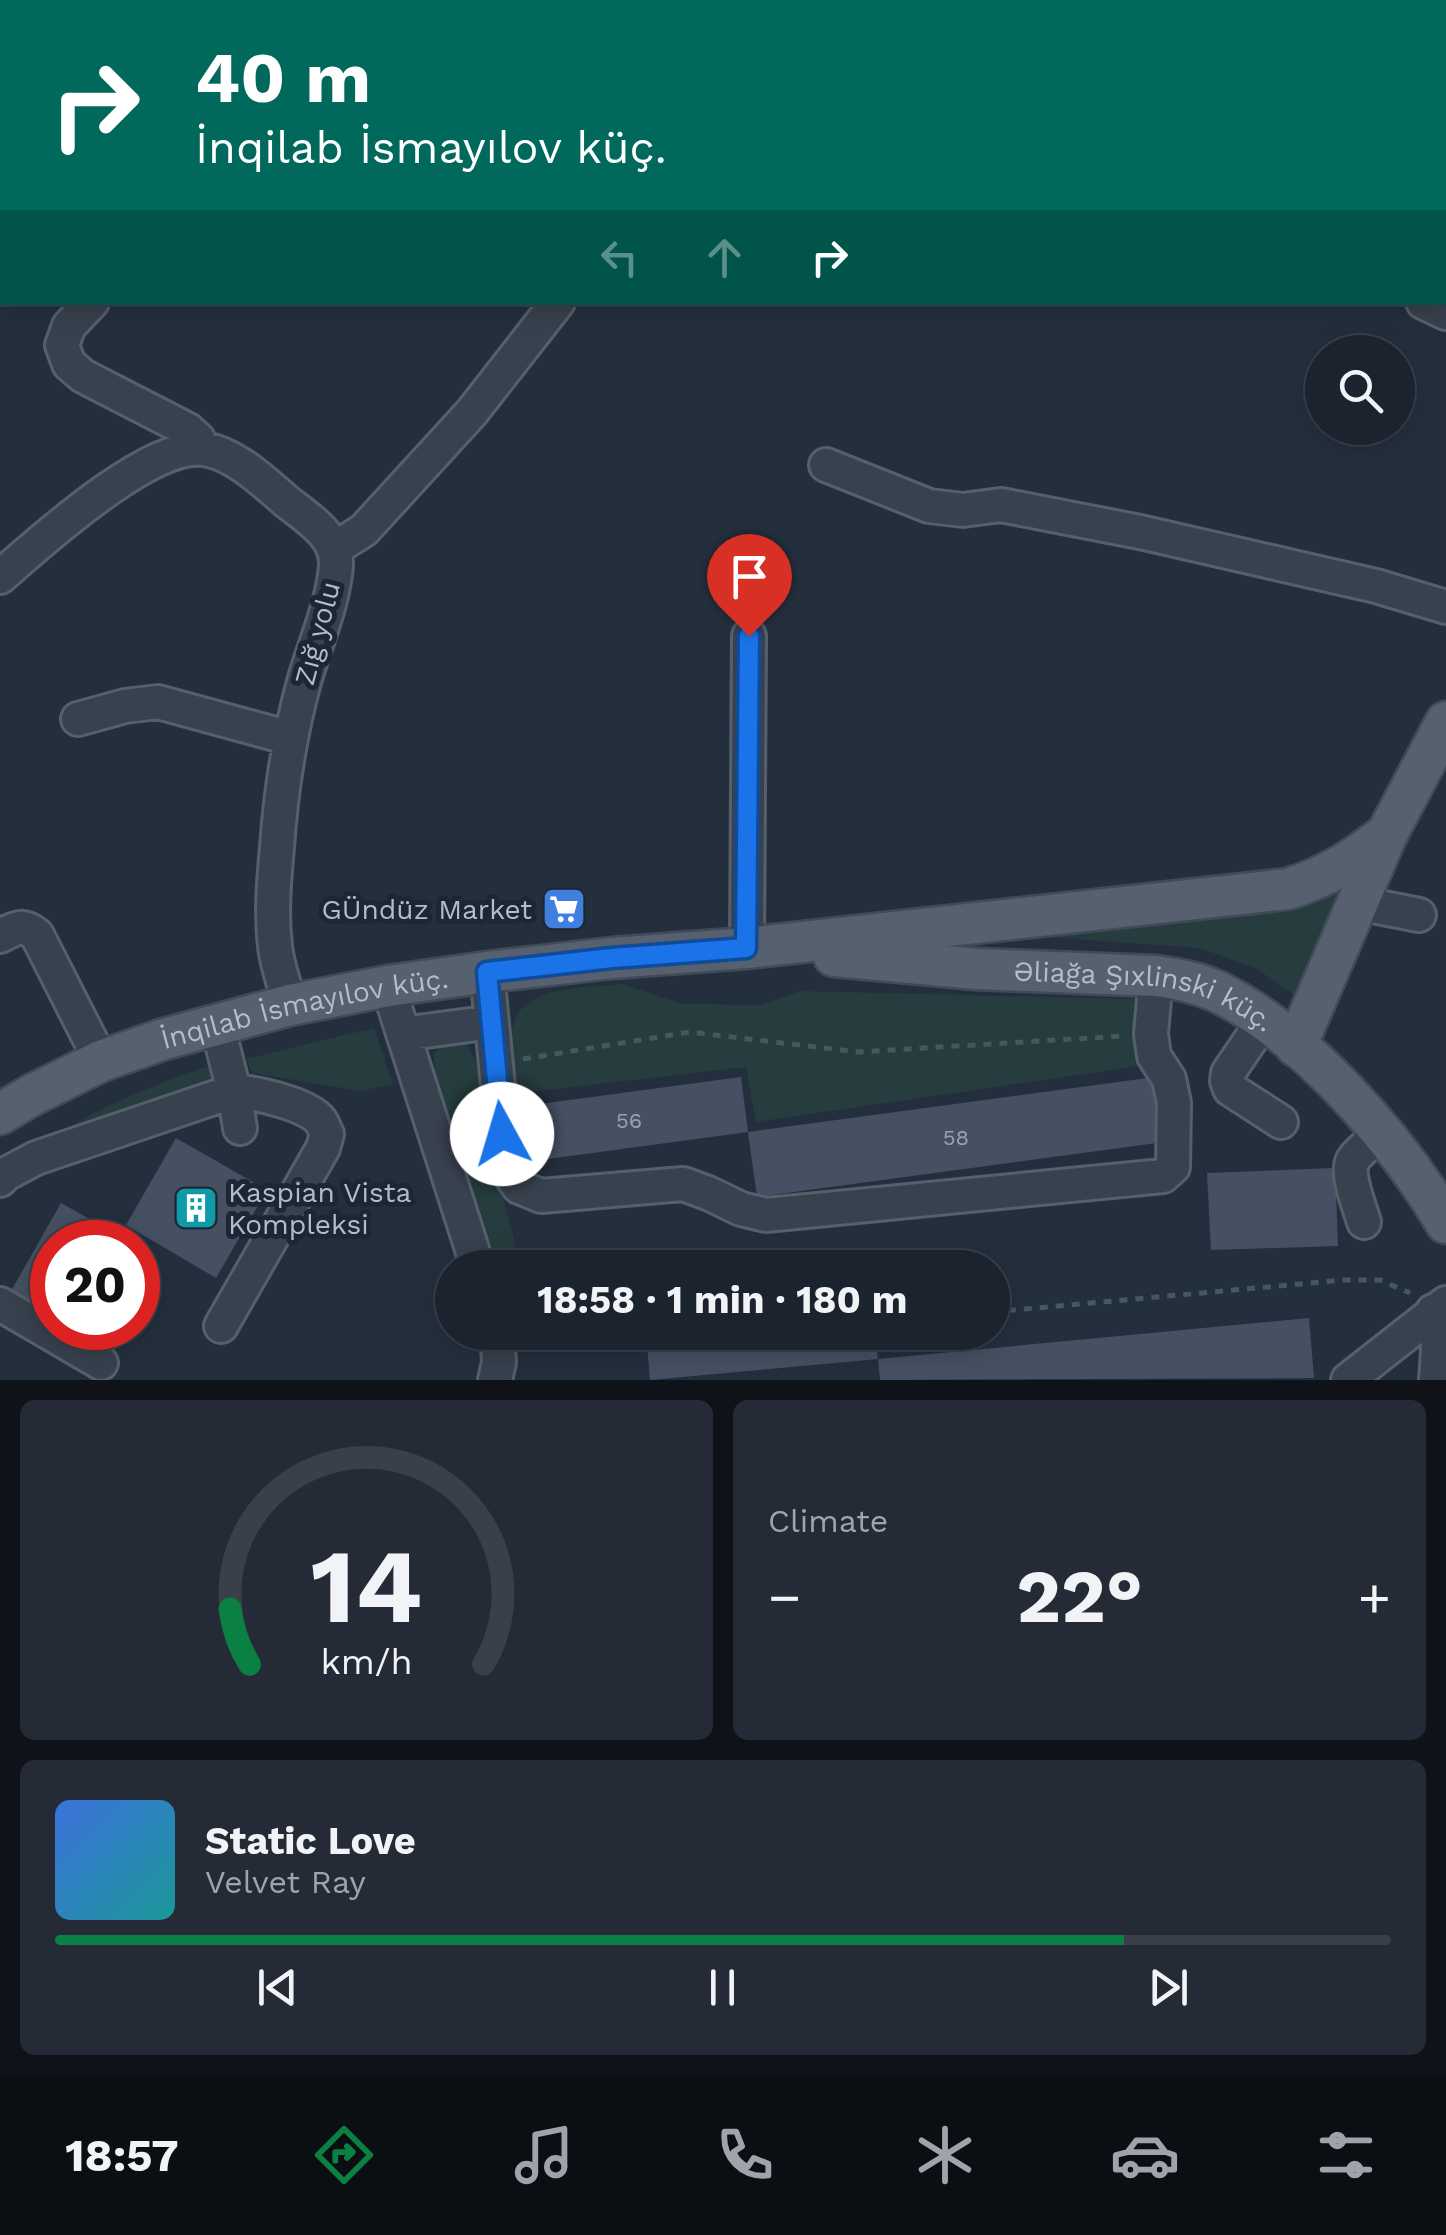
<!DOCTYPE html>
<meta charset="utf-8">
<style>
:root{--surface:#1b232e;--page:#242b36;--text:#f1f3f6;--muted:#a0a4aa;--line:#39404a;--accent:#0b8043}
body{margin:0;font-family:"Work Sans",sans-serif;background:var(--page);color:var(--text);height:100vh;display:flex;flex-direction:column;font-size:38px;white-space:nowrap}
*{box-sizing:border-box;margin:0}
p{font-size:32px;color:var(--muted)}
.icon{flex:none;width:55px;height:55px;fill:none;stroke:currentColor;stroke-width:2;stroke-linecap:round;stroke-linejoin:round}
.map{position:relative;height:1380px;overflow:hidden}
.panel{display:flex;flex-direction:column;gap:20px;padding:20px;background:#0f1319;flex:1}
.panel>*{flex:none}
.hud{position:absolute;left:0px;top:0px;width:1448px;height:305px;box-shadow:0 5px 25px #0003,0 0 0 2px var(--line);background:#00695c;color:#fff;overflow:hidden}
.controls{position:absolute;left:1305px;top:335px;display:grid;gap:20px}
.controls a{display:grid;place-items:center;width:110px;height:110px;border-radius:50%;background:var(--surface);box-shadow:0 5px 25px #0003,0 0 0 2px var(--line);font-size:50px}
.speed{position:absolute;left:30px;top:1220px;display:flex;gap:20px;font-size:50px;font-weight:700;text-align:center}
.speed>*{display:grid;place-content:center;width:130px;height:130px;border-radius:50%;background:var(--surface);box-shadow:0 5px 25px #0003,0 0 0 2px var(--line);line-height:1}
.speed .limit{border:15px solid #d22;background:#fff;color:#111}
.pin{position:absolute;display:grid;place-items:center;width:85px;height:85px;color:#fff;margin:-102px -42px;border-radius:50% 50% 50% 0;rotate:-45deg;box-shadow:0 0 10px #0007}
.pin .icon{rotate:45deg}
.me{position:absolute;width:110px;margin:-55px;rotate:354deg;stroke-linejoin:round;filter:drop-shadow(0 0 8px #0008)}
.turn{display:flex;align-items:center;gap:35px;height:210px;padding:0 30px;font-size:45px}
.turn .icon{width:130px;height:130px;stroke-width:2.5}
.turn b{display:block;font-size:70px;line-height:85px}
.lanes{display:flex;align-items:center;height:95px;padding:0 30px;background:#0003;justify-content:center;gap:50px;direction:ltr}
.lanes .off{opacity:.35}
.big{font-size:75px;font-weight:700;line-height:1.1}
.panel .card{flex:1;display:flex;flex-direction:column;justify-content:center;gap:15px;min-width:0;padding:0 35px;border-radius:15px;background:var(--page)}
.panel .dial{align-items:center;gap:0}
.dial svg{height:260px;overflow:visible;fill:none;stroke:var(--line);stroke-width:7;stroke-linecap:round;text-anchor:middle}
.dial text{fill:var(--text);stroke:none}
.song{display:flex;align-items:center;gap:30px}
.cover{width:120px;height:120px;border-radius:15px;background:linear-gradient(135deg,hsl(220 70% 55%),hsl(180 70% 35%))}
.played{height:10px;border-radius:5px;background:linear-gradient(90deg,var(--accent) 80%,var(--line) 80%)}
.keys{display:flex;justify-content:space-around;direction:ltr}
.heat{display:flex;justify-content:space-between;align-items:center;font-size:55px;direction:ltr}
.panel .tiles{flex:1;display:grid;gap:20px;grid-template-columns:1fr 1fr}
.card:last-child{grid-column:span 2}
.trip{position:absolute;left:435px;top:1250px;width:575px;height:100px;border-radius:50px;background:var(--surface);box-shadow:0 5px 25px #0003,0 0 0 2px var(--line);font-weight:700;line-height:100px;text-align:center}
.tabs{display:flex;height:160px;justify-content:space-around;align-items:center;background:#0b0e12;color:var(--muted)}
.tabs .icon{width:70px;height:70px}
.tabs .current{color:var(--accent)}
.tabs b{font-size:45px;color:var(--text)}
.map>svg:first-child{display:block}
</style>
<div class="map">
<svg width="1446" height="1380" viewBox="0 0 1446 1380">
<rect width="100%" height="100%" fill="#242f3e"/>
<path fill="#263c3f" d="M1348,880L1298,998L1256,968L1199,948L978,932Z
M622,984L682,1004L761,1005L800,991L1139,999V1066L756,1122L746,1067L511,1094C511,1071 507,1044 514,1022C527,984 590,988 622,984Z
M374,1028L393,1084L361,1091L252,1073L246,1059Z
M445,1040L465,1041C485,1070 481,1107 488,1140C497,1182 511,1222 520,1264L497,1263L441,1102L435,1074L434,1054Z
M211,1065V1088L59,1134C107,1103 157,1084 211,1065Z"/>
<path fill="#455162" d="M741,1077L748,1132L518,1163L510,1108Z
M1155,1077L1164,1142L757,1197L748,1132Z
M176,1138L267,1190L216,1278L126,1225Z
M1335,1168L1338,1246L1211,1250L1207,1173Z
M61,1203L131,1242H52V1314L11,1291Z
M1309,1318L1314,1378L880,1380L878,1359Z
M646,1332H875L878,1359L650,1380Z"/>
<g fill="none" stroke-linecap="round" stroke-linejoin="round">
<defs>
<path id="minor" d="M643,0L646,2
M1123,0L1126,2
M768,2L770,0
M1400,2L1402,0
M1445,111L1446,112
M92,302L69,326L62,345L69,364L83,376L188,430L198,439L202,449
M1423,302L1446,313
M826,465L929,506L963,510L1001,505L1140,532L1376,586L1446,607
M334,549L364,530L472,412L558,302
M0,577C39,543 150,442 203,449C234,453 263,481 286,501C306,517 337,535 336,564C334,602 314,646 304,682C289,737 281,790 277,847C274,880 271,913 275,946C277,966 285,986 290,1005
M78,719L125,706L158,702L290,738
M1358,903L1419,915
M0,936C16,928 22,923 37,935L101,1061
M747,948L749,636
M487,972L506,1169L519,1187L541,1196L683,1184L708,1193L741,1209L766,1215L1163,1176L1173,1167L1174,1103L1169,1079L1154,1056L1151,1034L1156,976
M388,986L478,1268
M1264,1020L1228,1073L1227,1081L1230,1089L1281,1122
M217,1024L234,1091L240,1128
M403,1034L492,1022
M0,1180L6,1174L36,1158L234,1091C256,1093 303,1103 319,1119C323,1123 324,1129 327,1134L323,1148L221,1326
M1364,1222C1360,1208 1345,1172 1353,1160C1360,1149 1375,1140 1384,1132
M0,1304L101,1363
M1433,1311C1440,1334 1438,1356 1436,1380
M495,1380L499,1362L497,1332
M1348,1380L1446,1303"/>
<g id="major">
<path id="s1" d="M834,956L976,969L1156,976C1177,979 1196,982 1216,991C1303,1032 1398,1141 1446,1223"/>
<path d="M1296,1046L1387,834L1446,722"/>
<path id="s2" d="M0,1114L32,1095L101,1061L164,1039L290,1005L388,986L487,972L612,958L747,948L1288,889C1331,875 1351,861 1387,834"/>
</g>
</defs>
<use href="#minor" stroke="#565f6c" stroke-width="38"/>
<use href="#major" stroke="#414a57" stroke-width="45"/>
<path stroke="#44595c" stroke-width="5" stroke-dasharray="8 8" stroke-linecap="butt" d="M523,1059L690,1032L858,1052L1123,1036
M992,1312L1344,1280H1380L1410,1293"/>
<use href="#minor" stroke="#38414e" stroke-width="32"/>
<use href="#major" stroke="#56606e" stroke-width="40"/>
</g>
<g fill="none" stroke-linecap="round" stroke-linejoin="round">
<defs>
<path id="route" d="M502,1134L487,972L612,958L746,948L749,636"/>
</defs>
<use href="#route" stroke="#114b97" stroke-width="25"/>
<use href="#route" stroke="#1a73e8" stroke-width="18"/>
</g>
<defs>
<symbol id="supermarket-square" viewBox="-11 -11 22 22"><rect x="-9" y="-9" width="18" height="18" rx="4" fill="#3f7fe0" stroke="#1d2633"/><path d="M-6-5.5h2.5l.6 2H6L4.5 2H-2.5L-4.4-4H-6ZM-1.5 3.2a1.3 1.3 0 1 0 .1 0ZM3 3.2a1.3 1.3 0 1 0 .1 0Z" fill="#fff"/></symbol>
<symbol id="building-square" viewBox="-11 -11 22 22"><rect x="-9" y="-9" width="18" height="18" rx="4" fill="#0f9aa8" stroke="#1d2633"/><path d="M-4-6H4V6H1V3H-1V6H-4ZM-2.5-4.3h1.7v1.8h-1.7ZM.8-4.3h1.7v1.8H.8ZM-2.5-1h1.7V.8h-1.7ZM.8-1h1.7V.8H.8Z" fill="#fff"/></symbol>
</defs>
<g fill-rule="evenodd">
<use href="#supermarket-square" x="539" y="884" width="50" height="50"/>
<use href="#building-square" x="171" y="1183" width="50" height="50"/>
</g>
<g text-anchor="middle" stroke-width="10" stroke-linejoin="round" paint-order="stroke">
<g font-size="22" fill="#98a1af">
<text x="629" y="1128">56</text>
<text x="956" y="1145">58</text>
</g>
<g font-size="28" fill="#b4bcc9" stroke="#1d2633">
<text transform="translate(317 633) rotate(-75)" y="10">Zığ yolu</text>
<text dy="10" stroke="none"><textPath href="#s1" startOffset="315">Əliağa Şıxlinski küç.</textPath></text>
<text dy="10" stroke="none"><textPath href="#s2" startOffset="325">İnqilab İsmayılov küç.</textPath></text>
</g>
<g font-size="28" fill="#b4bcc9" stroke="#1d2633" text-anchor="end">
<text x="532" y="919">GÜndüz Market</text>
<text x="228" y="1202" text-anchor="start">Kaspian Vista<tspan x="228" dy="32">Kompleksi</tspan></text>
</g>
</g>
</svg>
<div class="controls">
<a><svg class="icon" aria-label="search" viewBox="0 0 24 24"><circle cx="10" cy="10" r="6"/><path d="M15 15l6 6"/></svg></a>
</div>
<div class="speed"><div class="limit">20</div></div>
<div class="pin" style="left:749px;top:636px;background:#d93025"><svg class="icon" aria-label="arrive" viewBox="0 0 24 24"><path d="M6 21V4h12l-3 4 3 4H6"/></svg></div>
<svg class="me" style="left:502px;top:1134px" viewBox="-20 -20 40 40"><circle r="19" fill="#fff"/><path d="M0-13L10 11 0 6-10 11z" fill="#1a73e8"/></svg>
<div class="trip">18:58 · 1 min · 180 m</div>
<div class="hud">
<div class="turn"><svg class="icon" aria-label="right" viewBox="0 0 24 24"><path d="M7 20v-9h11M14 6l5 5-5 5"/></svg><div><b>40 m</b>İnqilab İsmayılov küç.</div></div>
<div class="lanes"><svg class="icon off" aria-label="left" viewBox="0 0 24 24"><path d="M17 20v-9H6M10 6l-5 5 5 5"/></svg><svg class="icon off" aria-label="ahead" viewBox="0 0 24 24"><path d="M12 20V5M6 11l6-6 6 6"/></svg><svg class="icon" aria-label="right" viewBox="0 0 24 24"><path d="M7 20v-9h11M14 6l5 5-5 5"/></svg></div>
</div>
</div>
<section class="panel">
<div class="tiles">
<div class="card dial"><svg viewBox="0 0 100 80">
<path d="M14 69A42 42 0 1 1 86 69"/>
<path d="M14 69A42 42 0 0 1 8 52" stroke="#0b8043"/>
<text x="50" y="56" font-size="32" font-weight="700">14</text>
<text x="50" y="72" font-size="11">km/h</text>
</svg></div>
<div class="card"><p>Climate</p>
<div class="heat"><a>−</a><b class="big">22°</b><a>+</a></div>
</div>
<div class="card">
<div class="song"><i class="cover"></i><div><b>Static Love</b><p>Velvet Ray</p></div></div>
<div class="played"></div>
<div class="keys"><svg class="icon" aria-label="previous" viewBox="0 0 24 24"><path d="M18 5L8 12l10 7zM5 5v14"/></svg><svg class="icon" aria-label="pause" viewBox="0 0 24 24"><path d="M8 5v14M16 5v14"/></svg><svg class="icon" aria-label="next" viewBox="0 0 24 24"><path d="M6 5l10 7-10 7zM19 5v14"/></svg></div>
</div>
</div>
</section>
<nav class="tabs">
<b>18:57</b>
<svg class="icon current" aria-label="directions" viewBox="0 0 24 24"><path d="M12 3l9 9-9 9-9-9zM9 14v-3h6M13 9l2 2-2 2"/></svg>
<svg class="icon" aria-label="music" viewBox="0 0 24 24"><path d="M9 18V5l10-2v13"/><circle cx="6" cy="18" r="3"/><circle cx="16" cy="16" r="3"/></svg>
<svg class="icon" aria-label="phone" viewBox="0 0 24 24"><path d="M5 4h4l2 5-3 2q2 4 5 5l2-3 5 2v4C11 20 4 13 5 4z"/></svg>
<svg class="icon" aria-label="climate" viewBox="0 0 24 24"><path d="M12 3v18M4 7l16 10M4 17L20 7"/></svg>
<svg class="icon" aria-label="car" viewBox="0 0 24 24"><path d="M5 17H2v-5l4-1 3-4h7l3 4 3 1v5h-3M9 17h6M6 11h13"/><circle cx="7" cy="17" r="2"/><circle cx="17" cy="17" r="2"/></svg>
<svg class="icon" aria-label="filters" viewBox="0 0 24 24"><path d="M4 7h16M4 17h16"/><circle cx="9" cy="7" r="2"/><circle cx="15" cy="17" r="2"/></svg>
</nav>
